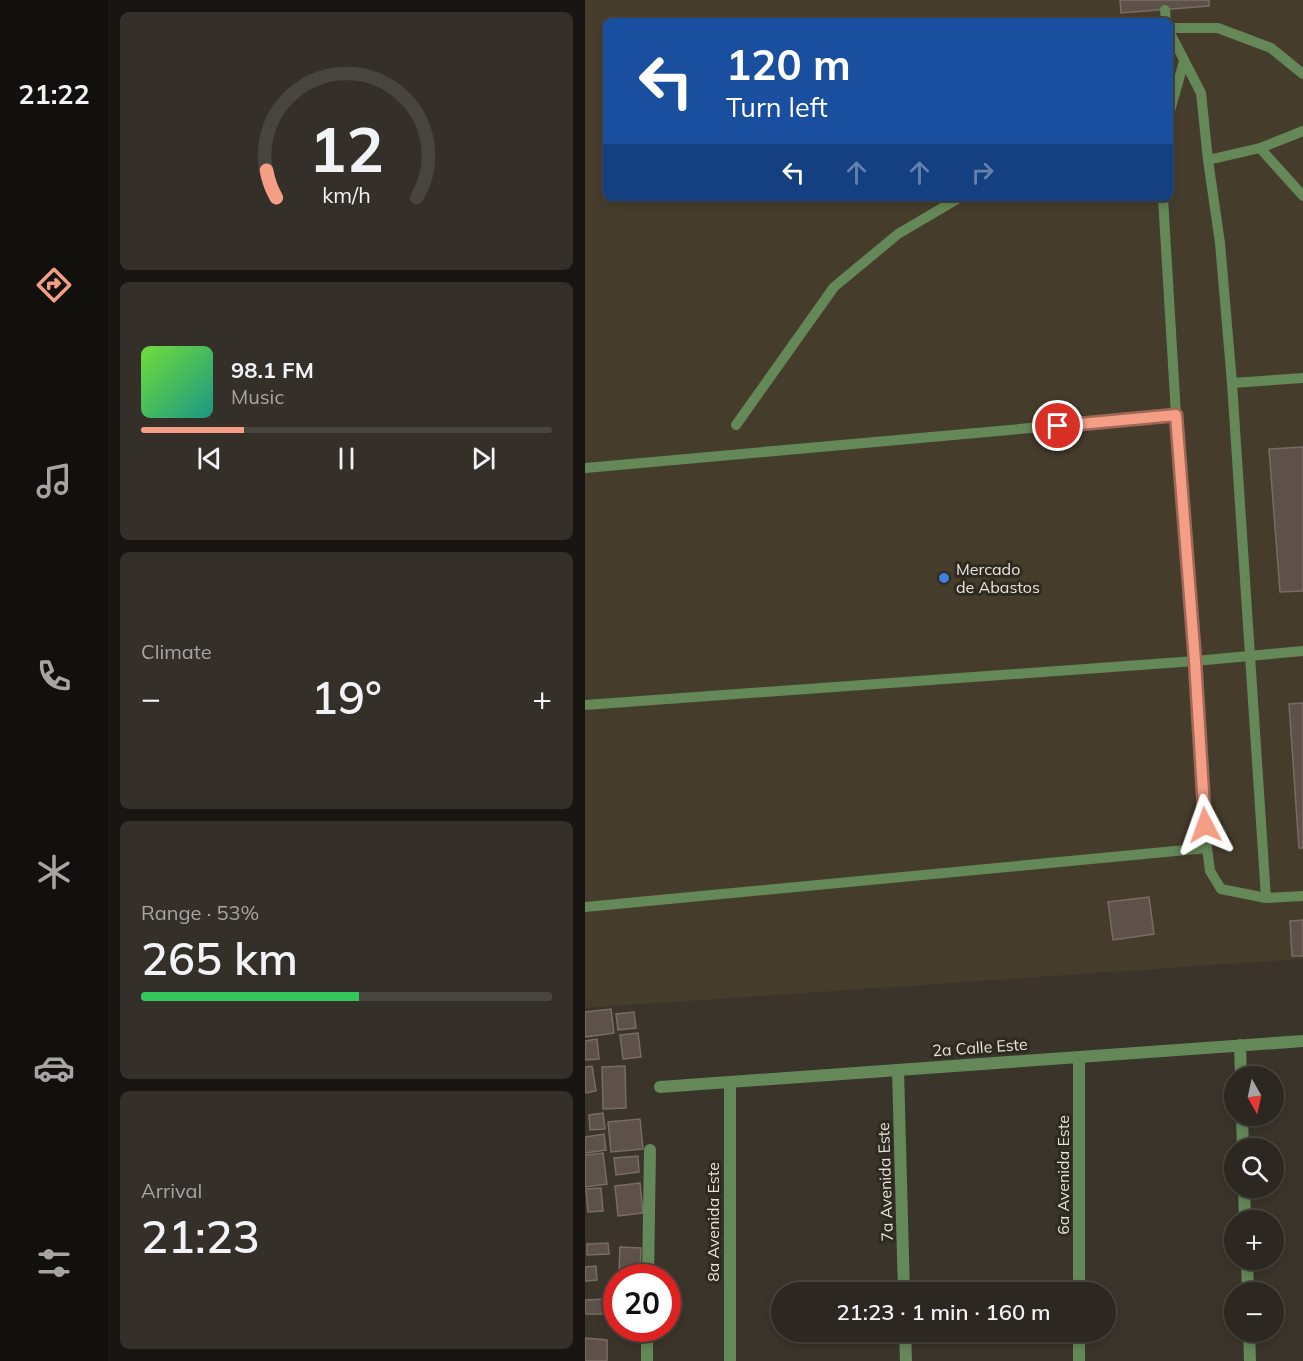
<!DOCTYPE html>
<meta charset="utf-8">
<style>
:root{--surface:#2c2720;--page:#342f29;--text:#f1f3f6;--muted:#a6a5a5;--line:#48443e;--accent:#f49e86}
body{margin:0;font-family:Mulish,sans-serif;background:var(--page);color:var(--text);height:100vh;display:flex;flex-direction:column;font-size:22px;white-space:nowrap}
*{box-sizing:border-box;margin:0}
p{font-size:20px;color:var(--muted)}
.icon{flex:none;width:33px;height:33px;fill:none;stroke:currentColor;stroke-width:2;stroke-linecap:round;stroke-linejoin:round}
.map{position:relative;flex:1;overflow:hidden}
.sheet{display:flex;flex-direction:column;gap:12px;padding:12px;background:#181512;width:477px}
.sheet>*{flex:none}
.top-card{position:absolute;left:18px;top:18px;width:570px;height:183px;border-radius:9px;box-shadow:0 3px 9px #0003,0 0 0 2px var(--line);background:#1a4fa0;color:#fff;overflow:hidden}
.needle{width:39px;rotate:171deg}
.fabs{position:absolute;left:639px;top:1066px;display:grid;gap:12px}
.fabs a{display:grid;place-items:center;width:60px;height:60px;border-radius:50%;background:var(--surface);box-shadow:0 3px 9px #0003,0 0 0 2px var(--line);font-size:30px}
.speed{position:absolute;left:18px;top:1264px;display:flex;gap:12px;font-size:30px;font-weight:700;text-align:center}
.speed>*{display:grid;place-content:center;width:78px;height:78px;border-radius:50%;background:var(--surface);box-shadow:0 3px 9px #0003,0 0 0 2px var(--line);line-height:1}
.speed .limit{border:9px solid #d22;background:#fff;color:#111}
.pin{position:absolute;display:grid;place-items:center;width:51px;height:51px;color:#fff;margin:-26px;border:3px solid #fff;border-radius:50%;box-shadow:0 2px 6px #0007}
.me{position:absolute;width:66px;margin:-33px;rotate:356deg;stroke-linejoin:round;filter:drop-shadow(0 0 4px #0008)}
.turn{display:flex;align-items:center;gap:21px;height:126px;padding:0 24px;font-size:27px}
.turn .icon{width:78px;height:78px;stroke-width:2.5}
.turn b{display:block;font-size:42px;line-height:51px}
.lanes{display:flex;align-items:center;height:57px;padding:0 24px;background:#0003;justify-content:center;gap:30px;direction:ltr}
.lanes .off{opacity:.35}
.big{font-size:45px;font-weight:600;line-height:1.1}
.sheet .card{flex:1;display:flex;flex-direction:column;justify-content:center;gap:9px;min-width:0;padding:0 21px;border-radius:9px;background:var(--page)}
.sheet .dial{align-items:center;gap:0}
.dial svg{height:156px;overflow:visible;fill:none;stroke:var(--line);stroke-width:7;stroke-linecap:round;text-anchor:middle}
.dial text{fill:var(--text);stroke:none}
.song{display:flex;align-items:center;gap:18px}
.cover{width:72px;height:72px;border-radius:9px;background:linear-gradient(135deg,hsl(100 70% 55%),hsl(170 70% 35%))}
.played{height:6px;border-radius:3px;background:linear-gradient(90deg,var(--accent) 25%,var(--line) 25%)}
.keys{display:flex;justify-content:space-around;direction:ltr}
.heat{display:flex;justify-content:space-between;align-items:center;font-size:33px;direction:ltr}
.charge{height:9px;border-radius:4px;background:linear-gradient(90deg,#34c759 53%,var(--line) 0)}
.trip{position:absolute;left:186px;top:1282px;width:345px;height:60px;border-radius:30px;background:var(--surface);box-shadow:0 3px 9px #0003,0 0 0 2px var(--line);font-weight:600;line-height:60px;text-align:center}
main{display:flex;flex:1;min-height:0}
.menu{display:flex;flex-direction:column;width:108px;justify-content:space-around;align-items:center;background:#12100d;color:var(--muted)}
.menu .icon{width:42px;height:42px}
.menu .selected{color:var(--accent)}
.menu b{font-size:27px;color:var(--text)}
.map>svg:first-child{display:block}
</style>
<main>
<nav class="menu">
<b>21:22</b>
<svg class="icon selected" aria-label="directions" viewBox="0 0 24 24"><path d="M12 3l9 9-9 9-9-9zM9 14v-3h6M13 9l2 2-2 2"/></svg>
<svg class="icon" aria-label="music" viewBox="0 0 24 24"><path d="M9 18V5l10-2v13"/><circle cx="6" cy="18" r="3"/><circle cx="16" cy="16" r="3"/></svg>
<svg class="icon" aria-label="phone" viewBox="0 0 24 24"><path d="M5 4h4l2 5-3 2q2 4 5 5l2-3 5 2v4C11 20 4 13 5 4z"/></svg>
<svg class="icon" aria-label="climate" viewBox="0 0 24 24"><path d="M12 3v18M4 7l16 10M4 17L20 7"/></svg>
<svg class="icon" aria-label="car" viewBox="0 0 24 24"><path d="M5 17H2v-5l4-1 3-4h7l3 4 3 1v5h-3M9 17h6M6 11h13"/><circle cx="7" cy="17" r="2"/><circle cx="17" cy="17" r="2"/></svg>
<svg class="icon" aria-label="filters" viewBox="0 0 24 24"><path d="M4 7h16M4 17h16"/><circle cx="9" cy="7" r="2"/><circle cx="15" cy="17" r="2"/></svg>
</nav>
<section class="sheet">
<div class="card dial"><svg viewBox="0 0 100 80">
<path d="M14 69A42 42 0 1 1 86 69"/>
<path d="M14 69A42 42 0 0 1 9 55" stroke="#f49e86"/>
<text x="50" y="56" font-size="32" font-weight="700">12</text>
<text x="50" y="72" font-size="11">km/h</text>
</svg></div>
<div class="card">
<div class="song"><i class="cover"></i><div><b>98.1 FM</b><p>Music</p></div></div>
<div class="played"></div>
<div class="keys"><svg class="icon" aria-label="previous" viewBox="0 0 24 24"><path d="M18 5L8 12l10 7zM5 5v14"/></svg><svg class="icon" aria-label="pause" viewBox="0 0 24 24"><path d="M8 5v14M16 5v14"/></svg><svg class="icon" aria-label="next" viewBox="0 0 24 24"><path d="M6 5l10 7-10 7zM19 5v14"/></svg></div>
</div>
<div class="card"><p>Climate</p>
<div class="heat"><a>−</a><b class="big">19°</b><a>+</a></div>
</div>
<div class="card"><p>Range · 53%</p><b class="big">265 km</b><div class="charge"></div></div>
<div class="card"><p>Arrival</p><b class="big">21:23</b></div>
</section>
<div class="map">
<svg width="718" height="1361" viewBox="0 0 718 1361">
<rect width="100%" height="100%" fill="#3a342a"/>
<path fill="#453c2c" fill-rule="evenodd" d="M0,0H718V959L0,1008ZM21,21H585V198H21Z"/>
<path fill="#5d514a" stroke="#786c65" stroke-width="1.5" d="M535,0H624V6L536,13Z
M718,447V591L695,592L684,449Z
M718,703V848H714L704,704Z
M564,897L569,934L528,940L523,902Z
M718,920V956H707L705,921Z
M26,1009L29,1033L0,1037V1012Z
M49,1012L51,1028L33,1030L31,1014Z
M53,1033L56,1057L38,1059L35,1035Z
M12,1039L14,1059L0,1060V1041Z
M7,1066L11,1091L0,1093V1067Z
M40,1066L41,1108L18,1109L17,1067Z
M18,1113L20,1129L5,1130L4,1115Z
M55,1119L58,1149L26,1152L23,1122Z
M19,1134L21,1150L0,1153V1137Z
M18,1153L22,1184L0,1187V1155Z
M53,1156L54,1172L31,1175L29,1158Z
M55,1183L58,1213L33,1216L30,1186Z
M16,1188L18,1211L3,1212L1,1189Z
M23,1243L24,1254L2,1255V1244Z
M35,1247L56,1248L55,1273L34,1272Z
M11,1266L12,1280L0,1281V1267Z
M22,1299L23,1314H0V1300Z
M0,1338L22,1340V1361H0Z"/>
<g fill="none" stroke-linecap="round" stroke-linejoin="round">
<path stroke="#648858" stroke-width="10" d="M580,10L581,21
M585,28H633L686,48L718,74
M585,33L616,93L623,160L635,243L647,383
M585,111L599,61
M675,148L718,131
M623,160L675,148L718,196
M578,198L591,415L610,661L622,848L625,871L636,889L681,898
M718,378L647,383L681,898L718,896
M151,425L249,287L313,234L374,198
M0,468L591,415
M0,705L610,661L718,651
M0,907L622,848"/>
<path stroke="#648858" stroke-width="12" d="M655,1045L656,1077
M313,1070L319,1293
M145,1082V1361
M75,1087L718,1041
M657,1116L658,1149
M659,1188L660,1221
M662,1260L663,1293
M63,1278L65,1150
M494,1293V1057
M320,1332L321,1361
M664,1332L665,1361
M62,1361V1329
M494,1361V1332"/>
</g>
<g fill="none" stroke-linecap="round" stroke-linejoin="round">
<defs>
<path id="route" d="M473,426L591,415L610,661L620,825"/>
</defs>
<use href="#route" stroke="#9f6757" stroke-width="15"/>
<use href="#route" stroke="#f49e86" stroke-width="10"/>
</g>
<circle fill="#3f7fe0" stroke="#2f2a20" stroke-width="2" cx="359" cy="578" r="6"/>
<g text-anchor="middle" stroke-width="6" stroke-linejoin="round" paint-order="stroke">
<g font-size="16" fill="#e7e3dd" stroke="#2f2a20" text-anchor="start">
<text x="371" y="575">Mercado<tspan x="371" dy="18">de Abastos</tspan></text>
</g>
<g font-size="16" fill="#e7e3dd" stroke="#2f2a20">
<text transform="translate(395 1047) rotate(-4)" y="6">2a Calle Este</text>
<text transform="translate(478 1175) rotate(-90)" y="6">6a Avenida Este</text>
<text transform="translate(300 1182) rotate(-92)" y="6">7a Avenida Este</text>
<text transform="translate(128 1222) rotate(-90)" y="6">8a Avenida Este</text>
</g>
</g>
</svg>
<div class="fabs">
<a><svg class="needle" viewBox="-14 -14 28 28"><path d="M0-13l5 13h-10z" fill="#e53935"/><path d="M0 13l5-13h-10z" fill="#a6a5a5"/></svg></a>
<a><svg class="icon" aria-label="search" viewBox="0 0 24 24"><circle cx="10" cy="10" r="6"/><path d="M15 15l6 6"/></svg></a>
<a>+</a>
<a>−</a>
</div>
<div class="speed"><div class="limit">20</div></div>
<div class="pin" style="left:473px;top:426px;background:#d93025"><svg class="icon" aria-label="arrive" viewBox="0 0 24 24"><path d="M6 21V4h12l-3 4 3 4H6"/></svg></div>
<svg class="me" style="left:620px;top:825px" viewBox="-20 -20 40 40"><path d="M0-17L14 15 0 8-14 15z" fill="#f49e86" stroke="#fff" stroke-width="4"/></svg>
<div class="trip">21:23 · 1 min · 160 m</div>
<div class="top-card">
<div class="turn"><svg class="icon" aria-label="left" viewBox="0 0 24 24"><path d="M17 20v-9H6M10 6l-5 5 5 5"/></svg><div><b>120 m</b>Turn left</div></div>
<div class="lanes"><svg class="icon" aria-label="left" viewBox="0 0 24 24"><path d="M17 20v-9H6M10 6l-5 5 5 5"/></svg><svg class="icon off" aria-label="ahead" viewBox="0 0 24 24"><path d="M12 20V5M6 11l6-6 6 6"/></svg><svg class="icon off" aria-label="ahead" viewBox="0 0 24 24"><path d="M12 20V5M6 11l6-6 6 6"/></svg><svg class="icon off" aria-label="right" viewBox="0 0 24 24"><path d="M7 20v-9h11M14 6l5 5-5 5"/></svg></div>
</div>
</div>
</main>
